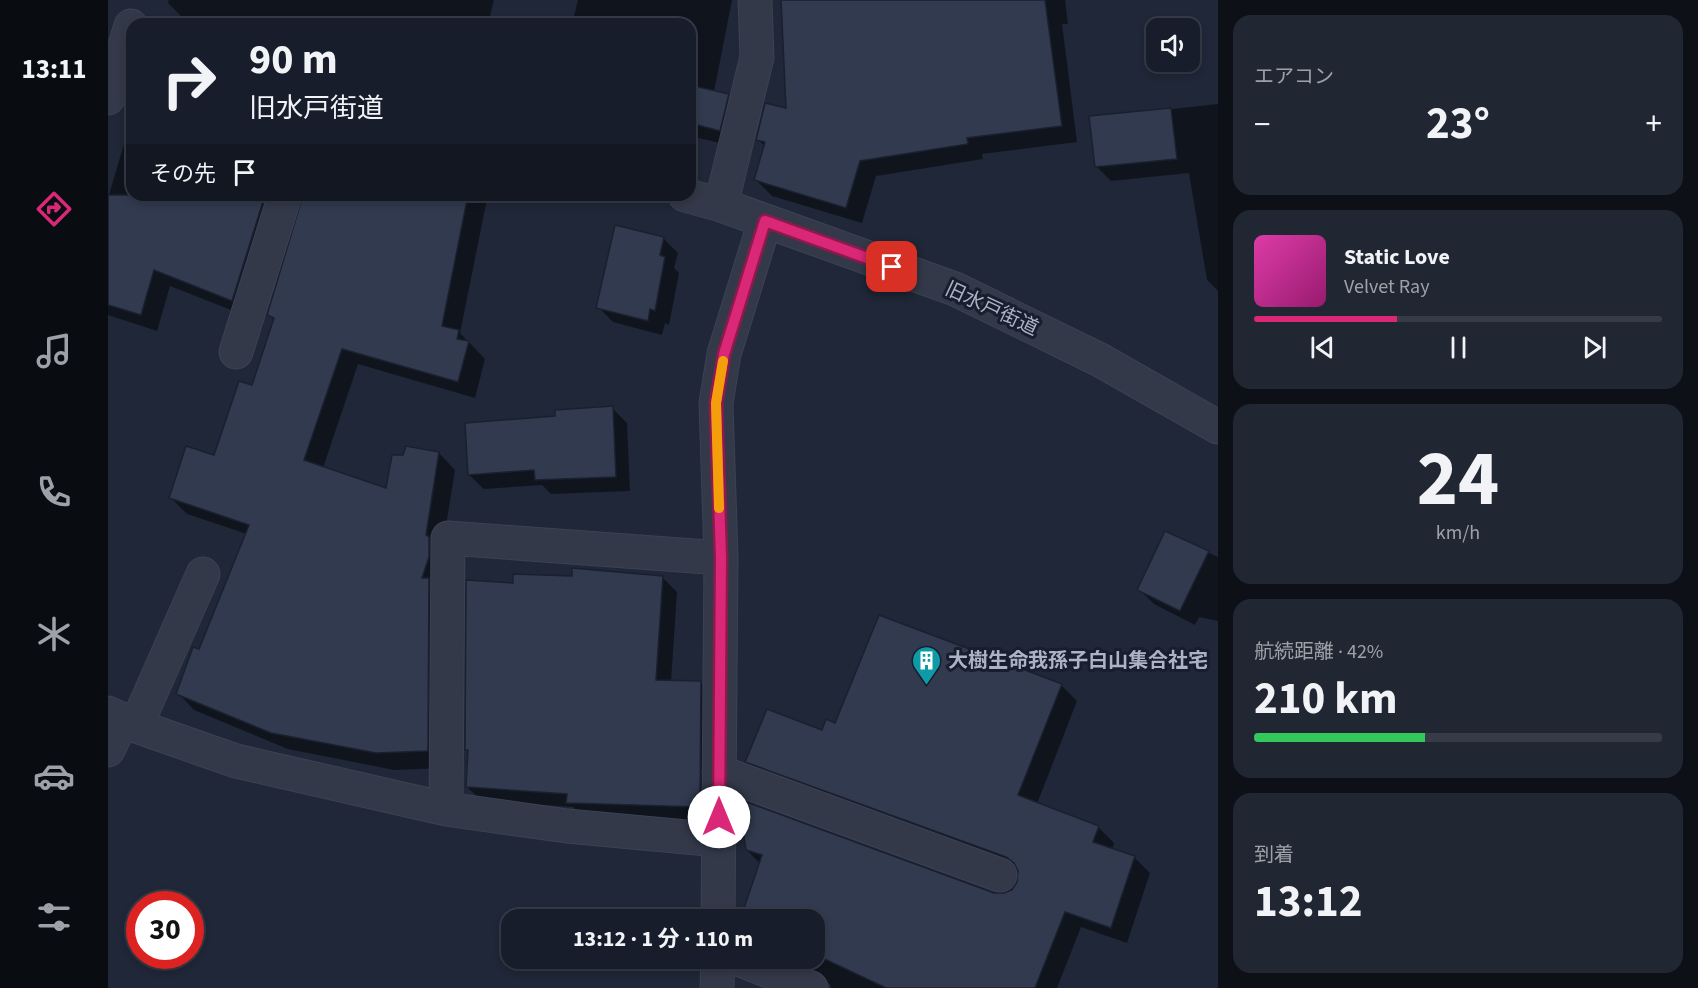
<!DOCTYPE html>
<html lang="ja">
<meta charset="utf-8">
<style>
:root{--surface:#171d2a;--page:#202632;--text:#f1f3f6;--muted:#9ea2a8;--line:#363b47;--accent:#db2777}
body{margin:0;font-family:"Source Sans 3","Noto Sans JP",sans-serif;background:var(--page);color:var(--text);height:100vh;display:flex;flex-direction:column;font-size:22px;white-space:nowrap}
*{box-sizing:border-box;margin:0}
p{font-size:20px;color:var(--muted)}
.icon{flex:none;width:33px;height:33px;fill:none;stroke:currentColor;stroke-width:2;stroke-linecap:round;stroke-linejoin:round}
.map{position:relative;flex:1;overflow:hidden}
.drawer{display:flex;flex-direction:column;gap:15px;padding:15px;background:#0d1017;width:480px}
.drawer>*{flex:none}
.top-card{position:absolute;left:18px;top:18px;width:570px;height:183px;border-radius:18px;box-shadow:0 3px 9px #0003,0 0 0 2px var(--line);background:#171d2a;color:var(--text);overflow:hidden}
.tools{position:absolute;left:1038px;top:18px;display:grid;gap:12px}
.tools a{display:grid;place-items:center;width:54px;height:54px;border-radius:12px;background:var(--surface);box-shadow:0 3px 9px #0003,0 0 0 2px var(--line);font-size:30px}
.speed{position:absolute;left:18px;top:891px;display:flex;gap:12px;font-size:30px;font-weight:700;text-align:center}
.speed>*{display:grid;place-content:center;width:78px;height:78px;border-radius:50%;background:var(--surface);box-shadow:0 3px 9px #0003,0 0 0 2px var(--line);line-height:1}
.speed .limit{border:9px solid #d22;background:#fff;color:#111}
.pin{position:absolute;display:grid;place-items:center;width:51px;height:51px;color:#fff;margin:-26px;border-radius:12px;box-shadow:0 3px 9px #0006}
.me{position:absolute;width:66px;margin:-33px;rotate:0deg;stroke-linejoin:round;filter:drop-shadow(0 0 4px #0008)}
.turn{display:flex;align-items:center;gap:21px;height:126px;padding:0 24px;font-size:27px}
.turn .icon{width:78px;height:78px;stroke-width:2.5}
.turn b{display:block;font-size:42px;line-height:51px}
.then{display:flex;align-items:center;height:57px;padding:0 24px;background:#0003;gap:12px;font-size:22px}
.big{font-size:45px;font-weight:700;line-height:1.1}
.drawer .card{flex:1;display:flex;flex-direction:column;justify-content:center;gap:9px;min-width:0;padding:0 21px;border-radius:18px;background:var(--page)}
.drawer .dial{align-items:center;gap:0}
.dial b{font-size:78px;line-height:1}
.song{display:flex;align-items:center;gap:18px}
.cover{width:72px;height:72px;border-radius:9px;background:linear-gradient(135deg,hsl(320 70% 55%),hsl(320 70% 35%))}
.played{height:6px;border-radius:3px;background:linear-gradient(90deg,var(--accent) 35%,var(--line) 35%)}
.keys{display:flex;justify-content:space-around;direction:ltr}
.heat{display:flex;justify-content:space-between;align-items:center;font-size:33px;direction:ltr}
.charge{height:9px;border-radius:4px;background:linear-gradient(90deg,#34c759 42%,var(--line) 0)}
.trip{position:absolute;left:393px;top:909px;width:324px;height:60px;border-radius:18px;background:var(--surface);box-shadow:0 3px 9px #0003,0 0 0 2px var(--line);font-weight:700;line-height:60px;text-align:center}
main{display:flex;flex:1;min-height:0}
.menu{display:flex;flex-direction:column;width:108px;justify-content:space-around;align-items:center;background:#090c11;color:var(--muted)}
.menu .icon{width:42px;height:42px}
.menu .selected{color:var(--accent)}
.menu b{font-size:27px;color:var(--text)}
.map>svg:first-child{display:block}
</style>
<main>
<nav class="menu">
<b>13:11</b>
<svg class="icon selected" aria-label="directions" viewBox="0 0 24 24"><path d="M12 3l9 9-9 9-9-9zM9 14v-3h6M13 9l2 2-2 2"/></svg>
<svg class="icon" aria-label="music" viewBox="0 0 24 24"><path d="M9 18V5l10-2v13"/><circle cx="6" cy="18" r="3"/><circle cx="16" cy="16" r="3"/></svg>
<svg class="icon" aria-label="phone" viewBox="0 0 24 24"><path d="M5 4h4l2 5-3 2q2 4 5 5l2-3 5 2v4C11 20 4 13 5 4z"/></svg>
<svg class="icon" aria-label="climate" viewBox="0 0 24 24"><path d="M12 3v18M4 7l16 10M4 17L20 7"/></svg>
<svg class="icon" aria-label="car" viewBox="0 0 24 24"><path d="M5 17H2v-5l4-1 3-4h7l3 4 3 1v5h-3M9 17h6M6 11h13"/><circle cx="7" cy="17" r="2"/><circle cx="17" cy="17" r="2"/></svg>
<svg class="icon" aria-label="filters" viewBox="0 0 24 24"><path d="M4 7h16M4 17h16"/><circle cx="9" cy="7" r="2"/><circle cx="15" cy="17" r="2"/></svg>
</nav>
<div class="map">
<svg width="1110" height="988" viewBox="0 0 1110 988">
<rect width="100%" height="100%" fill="#1f2738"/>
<path fill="#0007" d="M61,0H386L380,24H90L75,18L60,3Z
M470,0H624L606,92L620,96L638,113L629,147L582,136V24H464Z
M675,0H957L960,24H954L969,142L874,154L875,159L768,176L754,223L664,196L648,180L657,147L650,139L679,110Z
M1110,104V291L1099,280L1081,173L1003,181L989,167L983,118Z
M24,117V195H186L141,317L62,286L49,331L0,315V198Z
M196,195H375L379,199L352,333L377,359L367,398L250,364L215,468L279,490L331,453L347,470L334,551L336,768L286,770L180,749L86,710L70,693L91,651L139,534L79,514L63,498L107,457L145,387L167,321L161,315Z
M555,238L570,253L566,268L571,273L561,325L557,323L554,335L505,322L490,307Z
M504,408L519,423L522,491L443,494L434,485L376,489L361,475L448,418Z
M1057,533L1110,557V621L1091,617L1087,625L1046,604L1031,589Z
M554,577L569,592L563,682L593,683L607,698L606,821L475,817L465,807L374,801L359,787L362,753L359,749L406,585Z
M953,685L969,701L929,804L990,827L1006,843L1004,850L1026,857L1042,873L1019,943L973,927L949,988H723L722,984L659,958H706V920L639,850L885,894L896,895L904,891L911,883L912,871L655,777L639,761L728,725Z"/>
<path fill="#313a4f" stroke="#1a202f" stroke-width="1.5" d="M673,0H937L954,126L859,138L860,144L752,161L738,208L646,180L657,142L648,140L657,103L678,108Z
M582,85L621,94L612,131L582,123Z
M1063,108L1069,159L987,167L981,116Z
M0,195H157L124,301L46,270L33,315L0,305Z
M195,195H360L334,326L351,330L349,339L361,341L350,382L234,349L196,460L278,488L284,455H295L298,446L331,452L318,535L321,537V557L314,578H321L320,751L268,753L163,733L68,694L85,647L91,649L141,525L61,498L78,446L106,455L131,381L144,385L166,318L159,315Z
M507,225L556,237L552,255L557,257L547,311L542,309L540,321L488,308Z
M505,406L508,477L427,480L426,470L360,475L357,423L447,416V410Z
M1057,531L1101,551L1072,611L1029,590Z
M464,568L555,576L548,680L593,681L592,807L458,803L459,794L358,787L360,750H357L358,580L405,583V574L464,576Z
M771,615L954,684L910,795L991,826L985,842L1027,856L1003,928L957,912L927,988H778L706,954V920H632L654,855L638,850L630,799L886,893H896L904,890L909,882L910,871L906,863L898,857L637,762L659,709L714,730L718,719L727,723Z"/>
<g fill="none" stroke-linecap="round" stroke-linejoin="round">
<defs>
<path id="minor" d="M0,98L23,26
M577,195L613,205L847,289L992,360L1110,427
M613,205L649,57L647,0
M128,352L177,195
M0,713L28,726L128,761L338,809L459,826L611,840
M28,726L95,574
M0,750L15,719
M611,772L892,875
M338,809L340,538L613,558
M610,920L613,558L608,403L616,354L657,221
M628,958L703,988
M609,988L610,958"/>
</defs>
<use href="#minor" stroke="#3c4252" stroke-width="35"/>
<use href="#minor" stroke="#333949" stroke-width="33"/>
</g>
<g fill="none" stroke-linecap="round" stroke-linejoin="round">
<defs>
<path id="route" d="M611,817L613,558L608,403L616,354L657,221L784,267"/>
</defs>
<use href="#route" stroke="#8e194d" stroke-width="15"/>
<use href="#route" stroke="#db2777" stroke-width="10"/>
<path stroke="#f59e0b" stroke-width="10" d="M611,508L608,403L615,361"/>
</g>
<defs>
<symbol id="building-pin" viewBox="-11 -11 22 30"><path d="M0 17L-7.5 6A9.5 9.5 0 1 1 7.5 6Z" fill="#0f9aa8" stroke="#181e2d"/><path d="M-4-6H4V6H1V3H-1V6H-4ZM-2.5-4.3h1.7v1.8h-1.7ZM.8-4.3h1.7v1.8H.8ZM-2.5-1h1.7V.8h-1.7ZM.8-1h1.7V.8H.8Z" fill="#fff"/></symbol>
</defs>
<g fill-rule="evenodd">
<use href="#building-pin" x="802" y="644" width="33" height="45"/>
</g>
<g text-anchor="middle" stroke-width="6" stroke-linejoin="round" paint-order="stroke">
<g font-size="20" fill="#adb3c5" stroke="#181e2d">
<text transform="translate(884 308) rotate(25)" y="7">旧水戸街道</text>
</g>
<g font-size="20" font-weight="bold" fill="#adb3c5" stroke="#181e2d" text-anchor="start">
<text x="840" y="667">大樹生命我孫子白山集合社宅</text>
</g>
</g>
</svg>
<div class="tools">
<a><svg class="icon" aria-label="sound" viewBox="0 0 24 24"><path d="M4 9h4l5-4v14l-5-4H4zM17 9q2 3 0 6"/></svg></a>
</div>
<div class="speed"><div class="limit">30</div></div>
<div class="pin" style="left:784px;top:267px;background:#d93025"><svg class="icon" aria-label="arrive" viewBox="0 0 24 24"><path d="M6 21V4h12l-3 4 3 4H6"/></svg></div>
<svg class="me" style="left:611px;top:817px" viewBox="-20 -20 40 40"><circle r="19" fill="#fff"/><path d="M0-13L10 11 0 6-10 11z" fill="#db2777"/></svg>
<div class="trip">13:12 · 1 分 · 110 m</div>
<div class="top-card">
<div class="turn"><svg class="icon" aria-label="right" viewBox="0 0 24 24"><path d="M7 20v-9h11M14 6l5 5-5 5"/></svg><div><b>90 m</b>旧水戸街道</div></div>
<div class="then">その先<svg class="icon" aria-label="arrive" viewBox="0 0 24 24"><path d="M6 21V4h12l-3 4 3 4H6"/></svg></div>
</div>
</div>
<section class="drawer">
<div class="card"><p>エアコン</p>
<div class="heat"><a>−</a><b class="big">23°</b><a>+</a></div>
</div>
<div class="card">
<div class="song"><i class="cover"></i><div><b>Static Love</b><p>Velvet Ray</p></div></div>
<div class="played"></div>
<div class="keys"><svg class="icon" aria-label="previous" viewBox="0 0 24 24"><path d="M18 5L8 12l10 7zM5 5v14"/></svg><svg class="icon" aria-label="pause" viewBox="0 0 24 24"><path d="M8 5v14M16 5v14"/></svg><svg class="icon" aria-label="next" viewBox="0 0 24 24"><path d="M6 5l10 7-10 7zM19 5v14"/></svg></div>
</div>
<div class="card dial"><b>24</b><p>km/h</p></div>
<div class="card"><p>航続距離 · 42%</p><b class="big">210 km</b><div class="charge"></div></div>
<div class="card"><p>到着</p><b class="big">13:12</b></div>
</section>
</main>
